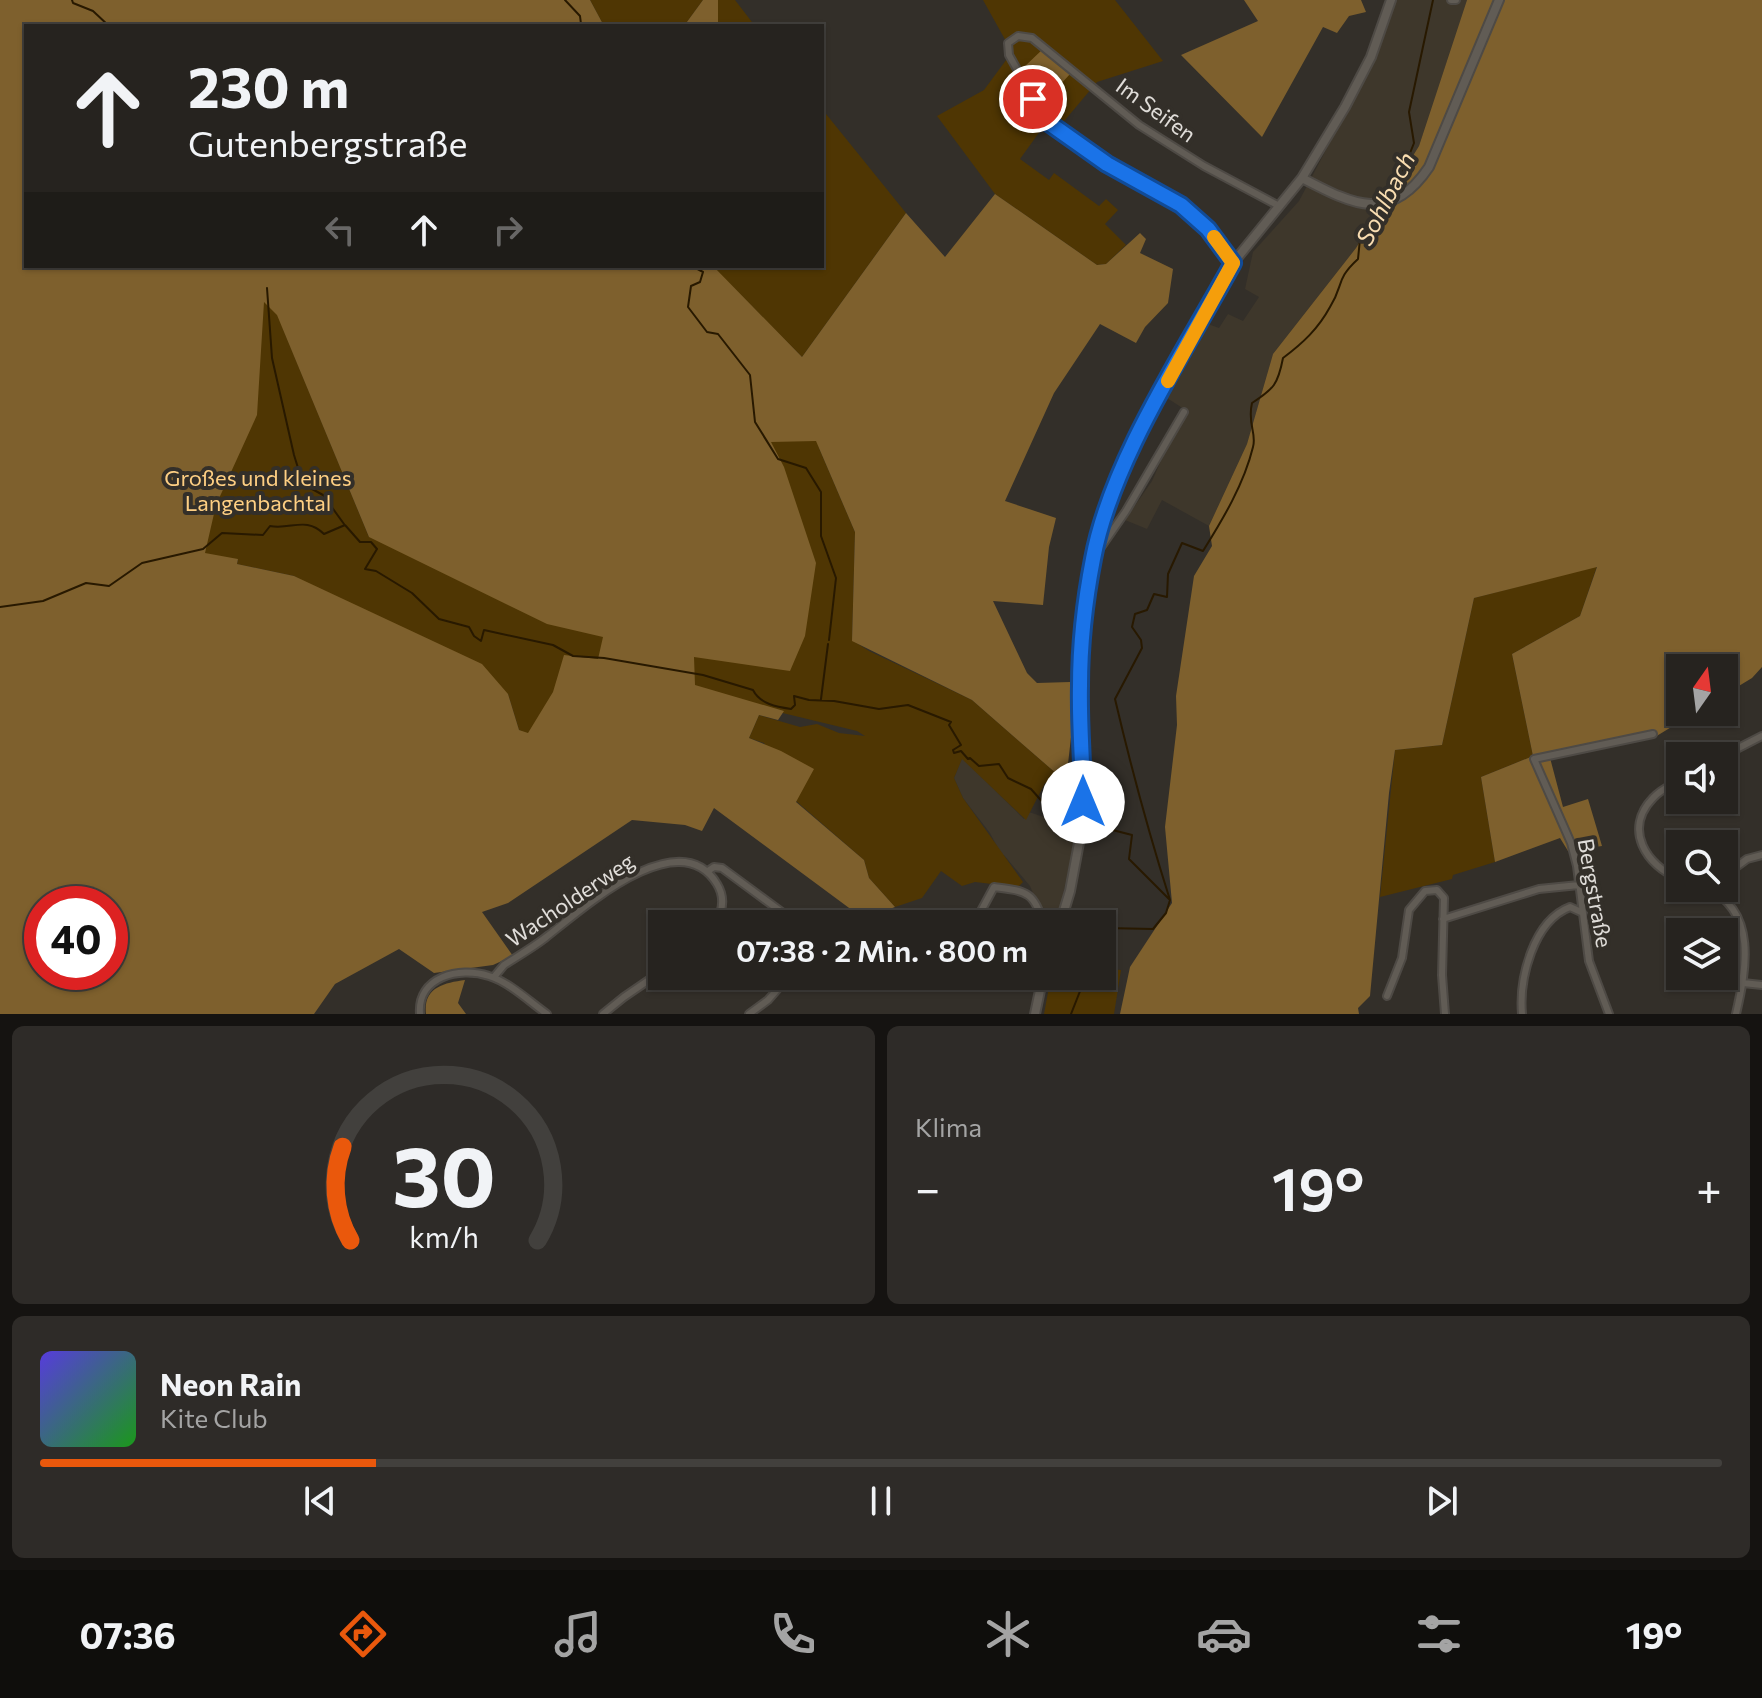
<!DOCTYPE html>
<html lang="de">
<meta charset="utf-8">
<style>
:root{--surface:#26231f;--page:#2e2b28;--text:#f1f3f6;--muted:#a4a4a4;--line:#42403d;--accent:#ea580c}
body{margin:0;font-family:Commissioner,sans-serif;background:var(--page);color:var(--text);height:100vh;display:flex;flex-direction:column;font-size:30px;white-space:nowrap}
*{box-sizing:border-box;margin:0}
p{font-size:26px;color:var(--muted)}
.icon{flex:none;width:44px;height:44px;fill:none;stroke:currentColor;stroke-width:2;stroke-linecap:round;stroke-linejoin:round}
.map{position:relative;height:1014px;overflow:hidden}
.sheet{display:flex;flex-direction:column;gap:12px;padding:12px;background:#151311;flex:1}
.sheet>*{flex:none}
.banner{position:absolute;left:24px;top:24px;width:800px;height:244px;border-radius:0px;box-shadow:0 2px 6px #0004,0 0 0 2px var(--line);background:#26231f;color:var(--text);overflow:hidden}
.needle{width:52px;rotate:14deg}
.tools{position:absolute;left:1666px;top:654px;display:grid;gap:16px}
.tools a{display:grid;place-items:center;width:72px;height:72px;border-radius:0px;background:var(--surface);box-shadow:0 2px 6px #0004,0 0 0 2px var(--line);font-size:40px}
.speed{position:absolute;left:24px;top:886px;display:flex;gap:16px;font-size:40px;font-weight:700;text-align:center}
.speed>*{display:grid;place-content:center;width:104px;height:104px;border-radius:50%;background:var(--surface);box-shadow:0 2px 6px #0004,0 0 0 2px var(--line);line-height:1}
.speed .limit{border:12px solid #d22;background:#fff;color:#111}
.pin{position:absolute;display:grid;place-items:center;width:68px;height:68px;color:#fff;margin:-34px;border:4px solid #fff;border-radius:50%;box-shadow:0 2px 8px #0007}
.me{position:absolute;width:88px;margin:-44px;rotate:0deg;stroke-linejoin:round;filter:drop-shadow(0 0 6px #0008)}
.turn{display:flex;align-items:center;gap:28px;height:168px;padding:0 32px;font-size:36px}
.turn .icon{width:104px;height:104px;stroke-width:2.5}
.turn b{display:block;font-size:56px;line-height:68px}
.lanes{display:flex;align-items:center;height:76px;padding:0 32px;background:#0003;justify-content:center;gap:40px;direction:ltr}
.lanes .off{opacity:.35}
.big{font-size:60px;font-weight:600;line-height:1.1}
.sheet .tile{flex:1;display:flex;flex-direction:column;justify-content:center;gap:12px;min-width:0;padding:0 28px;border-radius:12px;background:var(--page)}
.sheet .dial{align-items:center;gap:0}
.dial svg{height:208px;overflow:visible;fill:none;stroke:var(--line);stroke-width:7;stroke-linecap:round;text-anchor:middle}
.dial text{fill:var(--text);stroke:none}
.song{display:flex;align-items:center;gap:24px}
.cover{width:96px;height:96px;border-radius:12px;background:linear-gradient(135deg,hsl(250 70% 55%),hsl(120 70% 35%))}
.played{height:8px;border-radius:4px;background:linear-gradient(90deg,var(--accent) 20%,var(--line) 20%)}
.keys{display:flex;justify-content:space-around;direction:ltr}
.heat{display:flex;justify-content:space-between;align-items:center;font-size:44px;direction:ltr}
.sheet .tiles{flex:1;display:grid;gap:12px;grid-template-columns:1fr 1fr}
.tile:last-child{grid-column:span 2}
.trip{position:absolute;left:648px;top:910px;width:468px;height:80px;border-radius:0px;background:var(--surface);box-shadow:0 2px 6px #0004,0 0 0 2px var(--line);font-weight:600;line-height:80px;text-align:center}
.tabs{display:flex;height:128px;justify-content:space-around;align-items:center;background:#0f0e0c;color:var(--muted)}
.tabs .icon{width:56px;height:56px}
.tabs .selected{color:var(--accent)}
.tabs b{font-size:36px;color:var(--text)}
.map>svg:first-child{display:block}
</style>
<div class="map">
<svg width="1762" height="1014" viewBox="0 0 1762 1014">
<rect width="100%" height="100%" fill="#332f29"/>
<path fill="#3e372b" d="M1393,0H1467L1419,146L1356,248L1273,354L1247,444L1209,526L1162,500L1147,529L1125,520L1152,481L1184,409L1167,398L1208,324L1219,328L1228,314L1243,321L1259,297L1245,289L1253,252L1299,201L1375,57Z
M962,758L1024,819L1029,812L1061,823L1063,836L1075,837L1057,924H1046L1030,886L1004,855L1002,856L990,833L963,798L954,778Z"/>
<path fill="#4f3603" d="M590,0H703L684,26H604Z
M718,0H735L755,26H718Z
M983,0H1115L1163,61L1097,82L1060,126L1046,123L1020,159L1049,180L1054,173L1099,206L1106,199L1118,210L1105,224L1126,245L1106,264L1097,265L995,194L937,116L984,90L1012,52Z
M822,109L906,213L802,357L726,280L807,384L819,448L855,532L852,640L869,651L972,700L1066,782L1045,783L1026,820L962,759L954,778L963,798L1023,882L1018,887L975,882L962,886L941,871L922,898L895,907L869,878L864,860L796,801L764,743L749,738L759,715L800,727L817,724L839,733L865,736L857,731L762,708L528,734L519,730L508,694L294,576L237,564L238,560L0,536L264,266L284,331L369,537L635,266H822Z
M1597,566L1580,616L1512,654L1533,756L1481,777L1495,862L1453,875L1452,879L1380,897L1395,750L1442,745L1474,598Z
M1102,968L1121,970L1114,1014H1044L1051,976H1102Z"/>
<path fill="#7e602d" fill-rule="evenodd" d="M0,0H590L604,26H26V266H713L802,357L906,213L945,257L995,194L1097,265L1106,264L1140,233L1146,239L1140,253L1173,269L1168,303L1145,327L1136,343L1100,324L1054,393L1005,501L1056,518L1049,547L1043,605L993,601L1027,673L1037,683L1070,682L1072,728L1066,782L972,700L852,641L855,532L816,441L771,442L784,467L816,563L805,636L790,671L694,657L695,685L784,711L778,720L759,715L749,738L781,751L814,769L796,802L864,860L869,878L895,907L864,919L714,808L702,831L685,825L632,820L508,903L482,912L513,956L493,965L434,973L399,949L335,984L314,1014H0ZM264,302L277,315L369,537L547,624L603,637L598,659L564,655L553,692L528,733L519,730L508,694L482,664L294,576L237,564L238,559L205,553L216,505L257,415ZM42,904H110V972H42Z
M703,0H718V26H684Z
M1244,0H1361L1366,12L1349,16L1337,33L1323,27L1262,137L1181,55L1258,21Z
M1467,0H1762V667L1752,678L1724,695V668H1680V712H1696L1655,737L1549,754L1563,807L1588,799L1602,846L1568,851L1560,838L1495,862L1481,777L1533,756L1512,654L1580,616L1597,567L1474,598L1442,745L1395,750L1389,793L1370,996L1358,1008L1359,1014H1120L1130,967L1172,903L1165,827L1177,725L1176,696L1194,576L1212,546L1209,526L1247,444L1273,354L1356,248L1419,146Z
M1044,48L1071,73L1044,102L1022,69Z
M465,980L458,1003L466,1014H426C423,988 443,983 465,980Z"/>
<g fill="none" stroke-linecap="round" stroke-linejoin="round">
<path stroke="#281900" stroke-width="2" d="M72,0L73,3L93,11L109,26
M565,0L580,16L581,24L590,26
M1393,196L1414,143L1409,112L1433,0
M259,266L260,268
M692,266L703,272L700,282L691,286L688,307L707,332L718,334L750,375L755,422L778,459L806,468L821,492V536L836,578L829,640
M267,288L272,358L294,455L303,484L323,495L344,524
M0,607L43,601L86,583L109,586L142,563L203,549L222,533L263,535L270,526C291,530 306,516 324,534L345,525L360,542H371L377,549L365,569L376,571L412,593L439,619L469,627L474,636L481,641L484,630L553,645L573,656L604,658L703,675L753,690C760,704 777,707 791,709L795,705L794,696L809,700L834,701L879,709L908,705L951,722L949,725L961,745L953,750L954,753L961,751L968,759L970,758L979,766L999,764L1008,778L1031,789L1055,816L1070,820
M821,699L828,644
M1093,825L1132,835L1129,859L1169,899
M1102,935L1105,928L1153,929L1166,913L1170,900C1149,834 1131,767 1115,699L1142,648L1141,640L1132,627L1135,614L1147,610L1154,594L1167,597L1168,574L1182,543L1203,551C1223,519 1244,484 1253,447C1257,433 1247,424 1252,403C1274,389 1278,384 1283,358C1303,343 1318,329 1330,307C1344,285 1335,280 1358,259L1360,239L1379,224L1388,205
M1071,1014L1086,976"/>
<defs>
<path id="minor" d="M1451,0H1456
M1233,263L1208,229L1181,205L1107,164L1046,121L1009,55L1008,43L1018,36L1032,38L1139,125L1204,166L1279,206
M1097,553L1126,511L1184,412
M1723,756L1762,736
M1680,780C1671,785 1660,790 1653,798C1623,829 1646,866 1680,879
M708,871L714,867L722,868L798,924
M1724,876L1747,859L1762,855
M1706,888C1758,910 1746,971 1736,1014
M1443,919L1539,889L1579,885
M974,924L994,887C1025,891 1035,891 1043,924
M494,977L504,965C518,956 532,948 545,938C581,910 679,821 717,884C725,897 723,911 715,924
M1743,983L1762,985
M1387,996L1402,958L1409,910L1425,891L1437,890L1444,898L1442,975L1445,1014
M420,1014C417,977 459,966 489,976C509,982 530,1002 547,1014
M603,1014L624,997L662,971
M749,1014L768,1000L789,976
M1522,1014C1519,979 1533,921 1570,907L1581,912
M1609,1014L1589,961L1577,866L1571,843L1534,759L1653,734"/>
<path id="tertiary" d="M1302,178C1352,204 1390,225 1429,167L1499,0
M1060,924L1070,891L1081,832L1083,749L1080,686L1093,559L1107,509L1133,448L1233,263L1302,178L1345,107L1371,57L1391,0
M1035,1014L1043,976"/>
</defs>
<use href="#minor" stroke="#4e4a45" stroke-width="10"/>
<use href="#tertiary" stroke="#4e4a45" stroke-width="12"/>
<use href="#minor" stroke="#615c55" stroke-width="6"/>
<use href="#tertiary" stroke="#615c55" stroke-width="8"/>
</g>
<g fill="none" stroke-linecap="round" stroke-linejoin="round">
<defs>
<path id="route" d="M1033,99L1049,123L1107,164L1181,205L1208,229L1233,263C1185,351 1111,461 1093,559C1085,600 1080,645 1080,686C1079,725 1083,763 1083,802"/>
</defs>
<use href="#route" stroke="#114b97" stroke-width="20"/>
<use href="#route" stroke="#1a73e8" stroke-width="14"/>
<path stroke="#f59e0b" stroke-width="14" d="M1168,381L1233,263L1214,237"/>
</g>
<g text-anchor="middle" stroke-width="8" stroke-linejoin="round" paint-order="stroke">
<g font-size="22" fill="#e0ddd9" stroke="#332f29">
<text transform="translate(1156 110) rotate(36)" y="8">Im Seifen</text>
<text transform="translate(1595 893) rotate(80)" y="8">Bergstraße</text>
<text transform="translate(570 900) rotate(-34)" y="8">Wacholderweg</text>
</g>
<g font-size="22" fill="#fecf83" stroke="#332f29">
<text x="258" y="486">Großes und kleines<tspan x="258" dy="25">Langenbachtal</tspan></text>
</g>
<g font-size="24" font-style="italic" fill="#f9ddb1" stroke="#332f29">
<text transform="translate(1386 199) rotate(-63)" y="8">Sohlbach</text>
</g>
</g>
</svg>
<div class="tools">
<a><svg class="needle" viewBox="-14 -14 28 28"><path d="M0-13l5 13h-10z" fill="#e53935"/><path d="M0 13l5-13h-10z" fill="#a4a4a4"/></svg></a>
<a><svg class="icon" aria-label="sound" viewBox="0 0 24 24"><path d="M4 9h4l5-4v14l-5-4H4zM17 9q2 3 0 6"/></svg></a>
<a><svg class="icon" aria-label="search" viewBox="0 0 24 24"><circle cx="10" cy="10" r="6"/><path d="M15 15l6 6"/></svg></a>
<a><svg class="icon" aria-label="layers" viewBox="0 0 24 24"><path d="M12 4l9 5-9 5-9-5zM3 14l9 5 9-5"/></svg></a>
</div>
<div class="speed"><div class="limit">40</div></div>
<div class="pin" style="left:1033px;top:99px;background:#d93025"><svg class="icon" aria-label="arrive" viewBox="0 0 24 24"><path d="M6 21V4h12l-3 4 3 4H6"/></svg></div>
<svg class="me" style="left:1083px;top:802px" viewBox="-20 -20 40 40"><circle r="19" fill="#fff"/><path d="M0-13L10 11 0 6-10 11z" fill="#1a73e8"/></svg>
<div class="trip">07:38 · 2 Min. · 800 m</div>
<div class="banner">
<div class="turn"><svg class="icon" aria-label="ahead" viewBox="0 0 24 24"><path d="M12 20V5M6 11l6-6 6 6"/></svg><div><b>230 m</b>Gutenbergstraße</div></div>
<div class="lanes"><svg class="icon off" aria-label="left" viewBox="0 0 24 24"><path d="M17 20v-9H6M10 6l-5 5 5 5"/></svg><svg class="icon" aria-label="ahead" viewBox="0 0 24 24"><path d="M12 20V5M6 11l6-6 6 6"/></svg><svg class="icon off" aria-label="right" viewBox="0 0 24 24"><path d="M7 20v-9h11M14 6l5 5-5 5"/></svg></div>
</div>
</div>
<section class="sheet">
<div class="tiles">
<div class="tile dial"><svg viewBox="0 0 100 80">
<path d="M14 69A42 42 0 1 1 86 69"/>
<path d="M14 69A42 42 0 0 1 11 33" stroke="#ea580c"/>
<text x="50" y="56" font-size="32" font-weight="700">30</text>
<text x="50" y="72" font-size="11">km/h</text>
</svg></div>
<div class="tile"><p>Klima</p>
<div class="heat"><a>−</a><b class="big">19°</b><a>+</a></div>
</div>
<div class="tile">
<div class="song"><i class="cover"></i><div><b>Neon Rain</b><p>Kite Club</p></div></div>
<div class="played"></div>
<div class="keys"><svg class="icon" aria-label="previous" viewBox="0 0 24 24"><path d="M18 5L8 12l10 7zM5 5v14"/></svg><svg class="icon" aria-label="pause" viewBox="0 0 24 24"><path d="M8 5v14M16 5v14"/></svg><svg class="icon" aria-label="next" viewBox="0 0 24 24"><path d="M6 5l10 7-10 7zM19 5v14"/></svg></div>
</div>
</div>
</section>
<nav class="tabs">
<b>07:36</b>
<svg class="icon selected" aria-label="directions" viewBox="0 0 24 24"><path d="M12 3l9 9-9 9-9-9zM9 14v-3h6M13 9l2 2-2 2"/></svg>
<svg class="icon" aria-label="music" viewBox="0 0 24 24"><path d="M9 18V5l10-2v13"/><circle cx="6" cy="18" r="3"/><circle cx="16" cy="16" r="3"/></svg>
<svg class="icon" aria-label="phone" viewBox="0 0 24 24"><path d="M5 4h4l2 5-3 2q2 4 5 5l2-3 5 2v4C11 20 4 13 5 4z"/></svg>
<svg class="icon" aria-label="climate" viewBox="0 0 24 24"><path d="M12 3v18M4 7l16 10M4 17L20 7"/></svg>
<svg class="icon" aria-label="car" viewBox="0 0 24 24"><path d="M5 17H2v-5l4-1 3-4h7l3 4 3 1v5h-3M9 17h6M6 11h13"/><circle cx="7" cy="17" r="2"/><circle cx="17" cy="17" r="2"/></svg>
<svg class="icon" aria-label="filters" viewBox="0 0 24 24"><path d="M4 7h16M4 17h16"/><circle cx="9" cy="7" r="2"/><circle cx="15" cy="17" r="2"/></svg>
<b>19°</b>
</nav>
